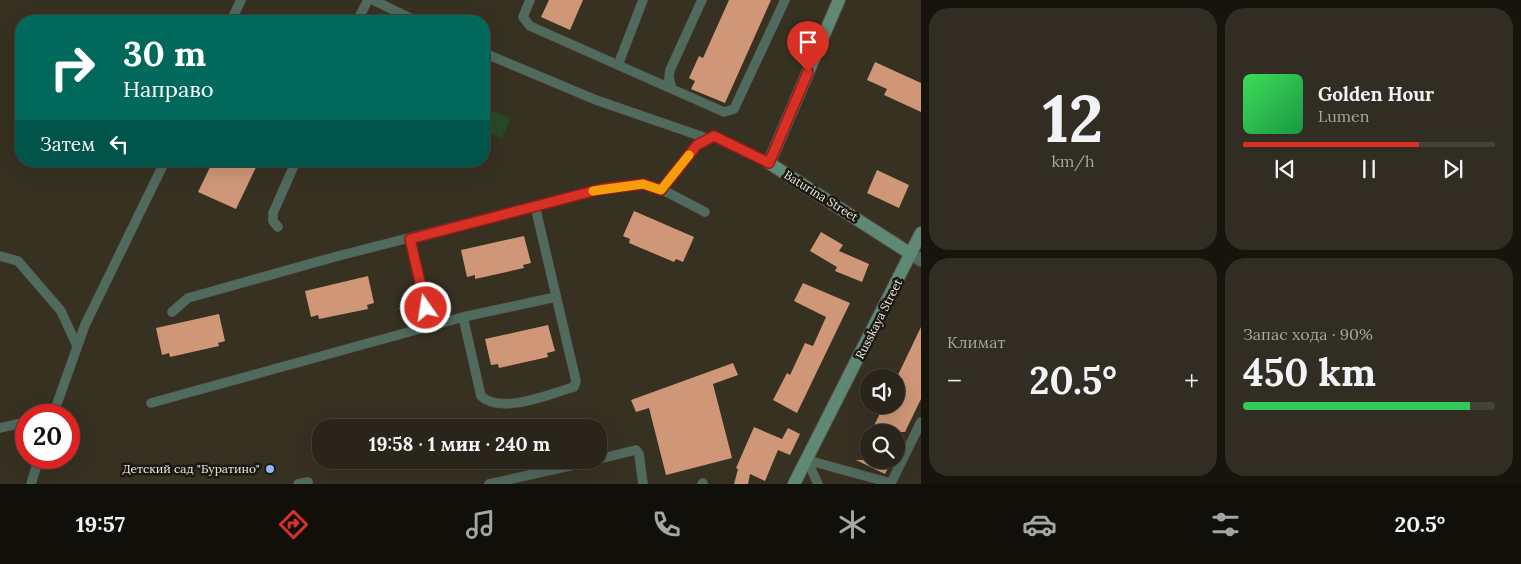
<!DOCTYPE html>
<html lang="ru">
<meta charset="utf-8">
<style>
:root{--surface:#29251a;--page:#312d23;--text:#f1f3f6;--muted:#a5a5a2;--line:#454239;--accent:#d93025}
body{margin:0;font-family:Lora,serif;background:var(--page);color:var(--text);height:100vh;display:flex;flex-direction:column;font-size:19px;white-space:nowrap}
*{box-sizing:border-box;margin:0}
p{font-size:16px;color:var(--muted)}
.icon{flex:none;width:28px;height:28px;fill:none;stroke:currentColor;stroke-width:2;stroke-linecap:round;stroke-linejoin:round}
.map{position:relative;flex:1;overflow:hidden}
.sheet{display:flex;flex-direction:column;gap:8px;padding:8px;background:#17140e;width:600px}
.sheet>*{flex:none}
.top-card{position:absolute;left:15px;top:15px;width:475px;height:152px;border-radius:20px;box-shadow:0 5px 20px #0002,0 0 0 1px var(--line);background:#00695c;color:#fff;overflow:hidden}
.tools{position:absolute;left:860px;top:369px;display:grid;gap:10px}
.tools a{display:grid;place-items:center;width:45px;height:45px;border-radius:50%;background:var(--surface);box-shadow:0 5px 20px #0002,0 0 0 1px var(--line);font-size:25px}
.speed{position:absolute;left:15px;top:404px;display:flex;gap:10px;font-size:25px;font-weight:700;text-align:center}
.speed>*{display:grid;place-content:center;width:65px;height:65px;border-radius:50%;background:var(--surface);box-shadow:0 5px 20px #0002,0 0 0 1px var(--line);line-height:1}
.speed .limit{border:8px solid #d22;background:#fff;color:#111}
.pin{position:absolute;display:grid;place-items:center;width:42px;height:42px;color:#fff;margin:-51px -21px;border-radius:50% 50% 50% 0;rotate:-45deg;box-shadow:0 0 5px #0007}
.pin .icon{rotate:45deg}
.me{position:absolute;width:55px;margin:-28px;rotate:347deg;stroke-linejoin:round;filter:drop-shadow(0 0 4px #0008)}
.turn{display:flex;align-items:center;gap:18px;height:105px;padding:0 25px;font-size:22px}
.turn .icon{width:65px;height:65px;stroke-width:2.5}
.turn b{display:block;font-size:35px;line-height:42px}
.then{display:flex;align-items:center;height:48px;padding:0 25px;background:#0003;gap:10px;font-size:19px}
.big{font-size:38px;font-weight:800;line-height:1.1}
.sheet .widget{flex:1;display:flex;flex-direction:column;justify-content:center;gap:8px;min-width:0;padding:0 18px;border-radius:20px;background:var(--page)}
.sheet .dial{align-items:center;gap:0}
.dial b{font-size:65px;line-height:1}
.song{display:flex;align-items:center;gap:15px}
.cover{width:60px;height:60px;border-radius:8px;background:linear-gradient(135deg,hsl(130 70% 55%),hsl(140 70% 35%))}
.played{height:5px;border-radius:2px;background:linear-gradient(90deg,var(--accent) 70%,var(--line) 70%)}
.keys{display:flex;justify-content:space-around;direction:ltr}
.heat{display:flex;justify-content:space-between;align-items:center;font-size:28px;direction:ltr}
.charge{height:8px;border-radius:4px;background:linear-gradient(90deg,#34c759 90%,var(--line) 0)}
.sheet .tiles{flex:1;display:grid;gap:8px;grid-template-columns:repeat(2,1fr)}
.trip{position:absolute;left:312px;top:419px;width:295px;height:50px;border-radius:20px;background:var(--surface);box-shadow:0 5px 20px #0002,0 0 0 1px var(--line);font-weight:800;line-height:50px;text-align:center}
.menu{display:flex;height:80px;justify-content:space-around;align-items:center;background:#100f0a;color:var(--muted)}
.menu .icon{width:35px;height:35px}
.menu .selected{color:var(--accent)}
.menu b{font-size:22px;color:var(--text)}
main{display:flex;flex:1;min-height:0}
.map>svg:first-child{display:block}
</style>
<main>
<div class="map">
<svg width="921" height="484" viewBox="0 0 921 484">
<rect width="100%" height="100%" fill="#373122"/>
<path fill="#264b24" d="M493,111L511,118L502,138L485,131Z"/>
<path fill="#cf9778" d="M549,0H583L570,30L541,17Z
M729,0H771L725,103L691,89L695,81L689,78L699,56L703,58Z
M875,62L921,83V112L884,95L887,89L867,80Z
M213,161H259L236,209L198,192Z
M877,170L909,185L899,208L867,193Z
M634,211L694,237L683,262L676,259L674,262L629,243L630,239L623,236Z
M821,232L843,245L839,251L869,264L862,282L835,271L837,267L810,251Z
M524,236L531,263L523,265L524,268L475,279V275L467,277L461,250Z
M368,276L374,303L367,305L368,309L319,319L318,315L311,317L305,291Z
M803,283L850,303L797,413L773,400L787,373L790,375L805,343L813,346L826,317L794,301Z
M219,314L225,341L218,343L219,346L170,357L169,353L162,355L156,328Z
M548,325L555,351L547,353L548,357L499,368L498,364L491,365L485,339Z
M921,327V399L905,432H871L884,405H896V379Z
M733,363L738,375L713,384L732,458L666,475L649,408L636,412L631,400Z
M754,427L782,439L788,428L800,434L790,455L778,450L765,481L750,474L748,484H734L738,469L736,468Z
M856,460H892L885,474Z"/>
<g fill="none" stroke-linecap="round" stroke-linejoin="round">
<defs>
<path id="lane" d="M373,0L416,21
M530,0L523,17L530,26L672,89
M702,0L670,70L669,78L672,89L724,112L734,109L785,0
M231,21L241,0
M357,21L368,0
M484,53L596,100L709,139
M618,65L643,0
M661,189L705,212
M535,206L576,381L574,387C549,394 502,415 481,396L463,317L556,297
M278,227L273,221V213L296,161
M410,239L430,325
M0,256L18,261L61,311L77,346
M172,312L188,298L338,256L601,189L643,184L661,189L697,145L714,136L769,163
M151,403L463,317
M53,415L85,325L165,161
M0,428L26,422
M599,459L636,450L639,454L643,484
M807,460L891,483L921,422
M807,460L818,484
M31,484L39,458
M298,484L308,482V484
M489,484L596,460
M702,484L703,483"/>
<path id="street" d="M911,254L921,260"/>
<path id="secondary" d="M839,0L769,163L911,254
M794,484L921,233"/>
</defs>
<use href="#lane" stroke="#544e40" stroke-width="10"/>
<use href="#street" stroke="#544e40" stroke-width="14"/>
<use href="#secondary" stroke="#544e40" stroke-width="14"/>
<use href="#lane" stroke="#506a5d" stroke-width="9"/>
<use href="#street" stroke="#506a5d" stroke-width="12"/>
<use href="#secondary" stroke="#5f8975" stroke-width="12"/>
</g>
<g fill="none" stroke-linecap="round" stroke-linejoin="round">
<defs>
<path id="route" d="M426,308L410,239L601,189L643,184L661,190L697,145L714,136L769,163L808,72"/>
</defs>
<use href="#route" stroke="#8d1f18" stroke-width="12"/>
<use href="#route" stroke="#d93025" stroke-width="9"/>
<path stroke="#f59e0b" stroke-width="9" d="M593,191L643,184L661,190L689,155"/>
</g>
<circle fill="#92b7fd" stroke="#1c1912" stroke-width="2" cx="270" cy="469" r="5"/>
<g text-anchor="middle" stroke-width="5" stroke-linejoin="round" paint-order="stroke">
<g font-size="12" fill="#ede9e0" stroke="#1c1912">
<text transform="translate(821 196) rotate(32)" y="4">Baturina Street</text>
<text transform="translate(879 319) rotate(-63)" y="4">Russkaya Street</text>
</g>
<g font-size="12" fill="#ede9e0" stroke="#1c1912" text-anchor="end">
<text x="260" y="473">Детский сад "Буратино"</text>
</g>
</g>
</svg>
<div class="tools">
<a><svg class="icon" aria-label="sound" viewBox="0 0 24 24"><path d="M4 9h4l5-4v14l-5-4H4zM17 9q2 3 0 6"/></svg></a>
<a><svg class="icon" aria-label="search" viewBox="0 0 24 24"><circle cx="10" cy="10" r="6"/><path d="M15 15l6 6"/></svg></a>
</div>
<div class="speed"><div class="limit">20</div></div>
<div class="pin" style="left:808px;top:72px;background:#d93025"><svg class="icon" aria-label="arrive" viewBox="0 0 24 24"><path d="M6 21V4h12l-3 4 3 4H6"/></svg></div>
<svg class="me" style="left:426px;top:308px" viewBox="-20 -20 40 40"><circle r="17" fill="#d93025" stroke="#fff" stroke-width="3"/><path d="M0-11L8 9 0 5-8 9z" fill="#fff"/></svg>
<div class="trip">19:58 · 1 мин · 240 m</div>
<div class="top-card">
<div class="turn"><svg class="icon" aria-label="right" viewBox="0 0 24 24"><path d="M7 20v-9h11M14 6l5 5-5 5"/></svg><div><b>30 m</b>Направо</div></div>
<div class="then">Затем<svg class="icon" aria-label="left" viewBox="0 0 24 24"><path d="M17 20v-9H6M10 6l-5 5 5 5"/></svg></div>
</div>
</div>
<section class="sheet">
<div class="tiles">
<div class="widget dial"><b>12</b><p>km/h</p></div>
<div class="widget">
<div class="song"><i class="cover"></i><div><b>Golden Hour</b><p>Lumen</p></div></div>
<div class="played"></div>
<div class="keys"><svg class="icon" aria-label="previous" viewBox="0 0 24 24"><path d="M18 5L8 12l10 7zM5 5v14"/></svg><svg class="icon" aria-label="pause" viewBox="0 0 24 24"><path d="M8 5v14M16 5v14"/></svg><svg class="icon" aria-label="next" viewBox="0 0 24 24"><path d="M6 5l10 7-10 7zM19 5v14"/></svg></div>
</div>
<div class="widget"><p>Климат</p>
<div class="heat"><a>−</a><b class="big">20.5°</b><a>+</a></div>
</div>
<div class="widget"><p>Запас хода · 90%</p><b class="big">450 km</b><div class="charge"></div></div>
</div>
</section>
</main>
<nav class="menu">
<b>19:57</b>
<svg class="icon selected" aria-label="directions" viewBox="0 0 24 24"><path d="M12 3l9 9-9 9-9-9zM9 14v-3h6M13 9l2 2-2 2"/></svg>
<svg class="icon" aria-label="music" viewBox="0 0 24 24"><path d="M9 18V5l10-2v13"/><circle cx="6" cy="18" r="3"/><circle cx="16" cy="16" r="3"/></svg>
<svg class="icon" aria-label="phone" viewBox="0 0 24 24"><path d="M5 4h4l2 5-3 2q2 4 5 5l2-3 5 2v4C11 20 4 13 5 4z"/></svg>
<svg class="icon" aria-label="climate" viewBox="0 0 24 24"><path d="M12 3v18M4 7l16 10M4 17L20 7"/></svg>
<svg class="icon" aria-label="car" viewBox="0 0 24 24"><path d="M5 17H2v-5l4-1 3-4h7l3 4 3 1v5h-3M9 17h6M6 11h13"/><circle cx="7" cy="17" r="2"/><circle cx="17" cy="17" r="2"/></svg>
<svg class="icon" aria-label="filters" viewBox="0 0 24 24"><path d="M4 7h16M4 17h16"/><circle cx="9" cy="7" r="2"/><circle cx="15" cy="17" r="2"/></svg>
<b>20.5°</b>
</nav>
